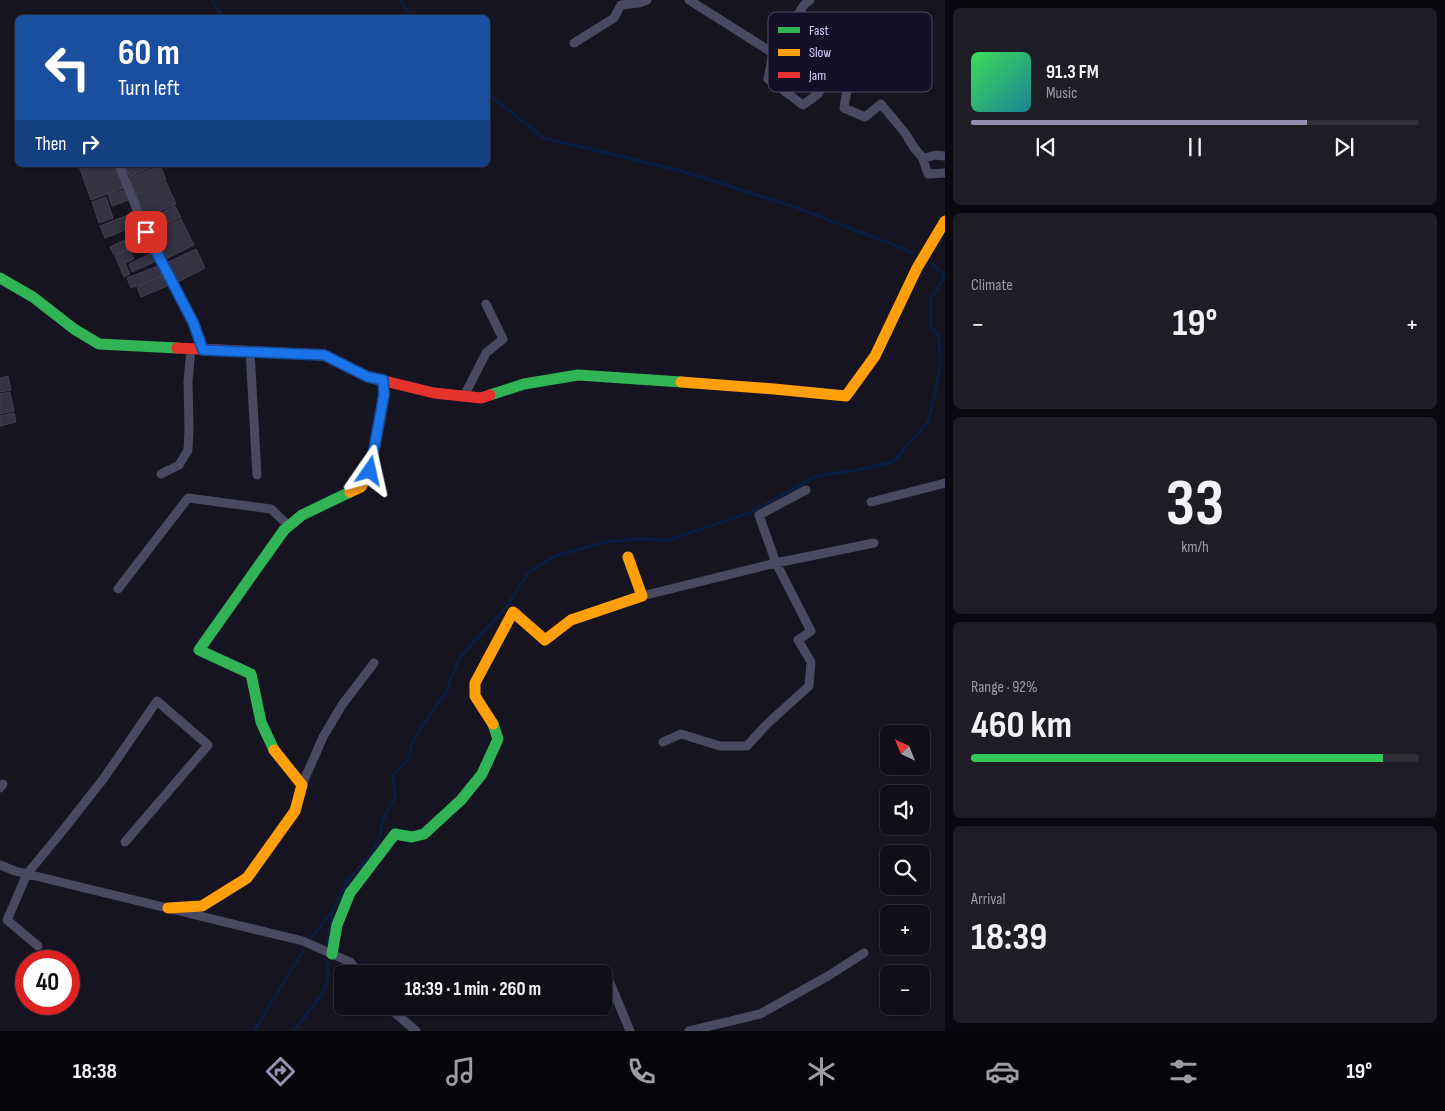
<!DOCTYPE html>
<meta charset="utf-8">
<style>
:root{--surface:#100f19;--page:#1e1d26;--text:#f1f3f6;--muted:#9c9ca2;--line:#302f38;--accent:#9591b1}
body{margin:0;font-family:"Sofia Sans Condensed",sans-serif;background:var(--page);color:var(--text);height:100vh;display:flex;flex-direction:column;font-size:19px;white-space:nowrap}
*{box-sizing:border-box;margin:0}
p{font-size:16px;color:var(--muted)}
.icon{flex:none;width:28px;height:28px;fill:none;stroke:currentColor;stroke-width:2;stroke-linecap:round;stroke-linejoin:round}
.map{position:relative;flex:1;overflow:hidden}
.side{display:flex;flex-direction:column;gap:8px;padding:8px;background:#09080e;width:500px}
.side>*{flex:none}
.banner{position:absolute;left:15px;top:15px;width:475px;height:152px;border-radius:8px;box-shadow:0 1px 4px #0004,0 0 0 1px var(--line);background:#1a4fa0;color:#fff;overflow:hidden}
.needle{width:32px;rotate:317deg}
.buttons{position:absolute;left:880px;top:725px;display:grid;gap:10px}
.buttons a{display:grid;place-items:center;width:50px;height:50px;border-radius:8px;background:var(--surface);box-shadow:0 1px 4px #0004,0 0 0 1px var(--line);font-size:25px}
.speed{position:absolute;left:15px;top:950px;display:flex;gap:10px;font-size:25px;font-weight:700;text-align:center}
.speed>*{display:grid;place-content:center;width:65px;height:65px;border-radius:50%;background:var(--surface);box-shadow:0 1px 4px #0004,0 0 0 1px var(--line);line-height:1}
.speed .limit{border:8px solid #d22;background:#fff;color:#111}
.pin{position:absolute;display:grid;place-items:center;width:42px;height:42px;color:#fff;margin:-21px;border-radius:10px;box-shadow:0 2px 8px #0006}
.me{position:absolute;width:55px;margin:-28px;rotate:11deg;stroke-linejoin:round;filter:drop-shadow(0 0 4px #0008)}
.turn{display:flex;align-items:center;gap:18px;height:105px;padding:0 20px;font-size:22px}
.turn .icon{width:65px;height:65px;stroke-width:2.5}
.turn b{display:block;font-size:35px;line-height:42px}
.then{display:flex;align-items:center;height:48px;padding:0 20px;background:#0003;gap:10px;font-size:19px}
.big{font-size:38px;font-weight:700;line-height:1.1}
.side .tile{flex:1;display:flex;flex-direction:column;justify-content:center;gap:8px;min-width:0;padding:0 18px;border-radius:8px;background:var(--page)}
.side .dial{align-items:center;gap:0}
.dial b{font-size:65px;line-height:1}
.song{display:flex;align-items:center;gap:15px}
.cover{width:60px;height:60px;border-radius:8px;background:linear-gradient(135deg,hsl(130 70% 55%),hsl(190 70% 35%))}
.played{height:5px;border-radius:2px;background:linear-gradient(90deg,var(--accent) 75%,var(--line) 75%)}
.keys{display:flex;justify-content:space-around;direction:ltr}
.heat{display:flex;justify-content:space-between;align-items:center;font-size:28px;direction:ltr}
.charge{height:8px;border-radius:4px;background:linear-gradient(90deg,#34c759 92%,var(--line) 0)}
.trip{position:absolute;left:334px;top:965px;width:278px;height:50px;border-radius:8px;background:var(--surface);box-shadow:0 1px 4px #0004,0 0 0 1px var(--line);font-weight:700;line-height:50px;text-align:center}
.dock{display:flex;height:80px;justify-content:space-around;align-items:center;background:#06060a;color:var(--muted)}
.dock .icon{width:35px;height:35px}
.dock .on{color:var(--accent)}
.dock b{font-size:22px;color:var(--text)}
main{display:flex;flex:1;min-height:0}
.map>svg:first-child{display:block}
</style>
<main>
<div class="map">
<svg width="945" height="1031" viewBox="0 0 945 1031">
<rect width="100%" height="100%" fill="#161421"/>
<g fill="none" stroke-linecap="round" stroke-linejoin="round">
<path stroke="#0b1e41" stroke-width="3" d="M212,0L223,18
M401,0L411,18
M488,94L544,138L682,171L795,207L902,248L914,254
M931,263L945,276
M312,937L333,910L347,881L373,852L380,835L382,822L395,796L393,776L410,757L411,745L422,726L448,690L451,677L461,656L507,606L528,573L552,557L605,542L637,539L669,540L749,513L817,476L852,471L893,462L928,422L936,390L940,360L939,336L931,327V298L945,277
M327,945L333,911
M254,1031L303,951
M294,1031L323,993L329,975L327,961"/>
</g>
<path fill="#343243" stroke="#433f54" d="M80,165H116L124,188L91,200L79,166Z
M124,165H150L151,167L130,177Z
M160,165L166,180L136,194L129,179Z
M166,182L176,204L146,217L136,195Z
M125,190L128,200L112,206L108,195Z
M106,197L113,218L99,223L92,202Z
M175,206L181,217L152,231L146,220Z
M133,213L138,225L105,238L100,226Z
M181,219L194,245L164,260L152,233Z
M143,234L147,245L136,250L131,238Z
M129,238L133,247L114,255L110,247Z
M129,249L134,259L125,263L130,274L124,277L115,256Z
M196,249L205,268L176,283L166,263Z
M152,253L156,261L132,272L129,264Z
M158,266L162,276L131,288L127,278Z
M163,276L167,286L141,297L137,287Z
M8,376L11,390L0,392V378Z
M10,392L14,411L0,414V394Z
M14,413L16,422L0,426V416Z"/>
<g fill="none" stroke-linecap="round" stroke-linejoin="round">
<path stroke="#4a4962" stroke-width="9" d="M689,0L773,53L847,89L844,108L865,117L881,104L905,133L915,149L922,157L928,174L945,173
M810,0L804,5L773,53L768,79L803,105L818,94L826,80
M574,43L614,18L621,5L639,3L647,0
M925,158L935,155L945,156
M119,165L146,232L193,322L203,349
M250,351L257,475
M464,396L486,353L503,339L486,304
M161,474L179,465L188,450L189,429L188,381L191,349
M871,502L945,483
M118,589L188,498L271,509L289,526
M642,596L776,563L874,543
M663,742L681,734L720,746H747L766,725L809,686L811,662L798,640L811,631L776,563L759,515L806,490
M302,785L323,737L342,705L374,663
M0,788L3,784
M0,865L15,871L303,941L350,962L360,974
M38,946L7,920L27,874L64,829L104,778L157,701L208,745L125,842
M610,983L630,1031
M387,1006L416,1031
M689,1031L760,1014L828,976L864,953"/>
<path stroke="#30b455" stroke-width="11" d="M0,278L33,297L74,329L99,344L177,348
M490,395L524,384L578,375L681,382
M274,750L261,722L251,674L199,650L284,530L302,515L350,492
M332,954L337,925L350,893L395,834L412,837L424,834L461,800L482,774L498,739L493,724"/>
<path stroke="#ff9f0a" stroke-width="11" d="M681,382L774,389L846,396L875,356L917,268L945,221
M350,492L361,487L370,471L384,395L383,380
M493,724L475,696V683L513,612L545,640L571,620L642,596L628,557
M168,908L202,906L247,878L295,811L302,785L274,750"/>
<path stroke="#e5322d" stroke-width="11" d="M177,348L324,355L368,377L434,393L481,398L490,395"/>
</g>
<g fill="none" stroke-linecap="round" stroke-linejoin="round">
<defs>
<path id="route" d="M146,232L193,322L203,350L324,355L368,377L383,380L384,395L370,471"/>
</defs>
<use href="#route" stroke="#114b97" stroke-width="12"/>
<use href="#route" stroke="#1a73e8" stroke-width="9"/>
</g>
<rect x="768" y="12" width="164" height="80" rx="8" fill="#130f26" stroke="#4e4a67" stroke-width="1"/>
<rect x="778" y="27" width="22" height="6" fill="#30b455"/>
<rect x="778" y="49" width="22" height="7" fill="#ff9f0a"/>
<rect x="778" y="72" width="22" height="6" fill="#e5322d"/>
<g font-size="14" fill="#d9d4ff">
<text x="809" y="35">Fast</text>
<text x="809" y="57">Slow</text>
<text x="809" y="80">Jam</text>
</g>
</svg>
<div class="buttons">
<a><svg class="needle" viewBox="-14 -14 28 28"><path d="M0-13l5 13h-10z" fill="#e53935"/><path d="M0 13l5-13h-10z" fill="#9c9ca2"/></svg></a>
<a><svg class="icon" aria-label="sound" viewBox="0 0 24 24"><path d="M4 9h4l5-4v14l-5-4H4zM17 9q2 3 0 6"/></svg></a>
<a><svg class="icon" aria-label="search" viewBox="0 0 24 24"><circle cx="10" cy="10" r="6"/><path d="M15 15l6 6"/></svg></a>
<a>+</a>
<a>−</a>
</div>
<div class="speed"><div class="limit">40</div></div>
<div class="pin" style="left:146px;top:232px;background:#d93025"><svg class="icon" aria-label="arrive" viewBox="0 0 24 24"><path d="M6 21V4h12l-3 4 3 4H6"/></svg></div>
<svg class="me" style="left:370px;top:471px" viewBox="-20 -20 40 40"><path d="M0-17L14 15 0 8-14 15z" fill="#1a73e8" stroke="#fff" stroke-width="4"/></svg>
<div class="trip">18:39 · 1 min · 260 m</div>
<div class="banner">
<div class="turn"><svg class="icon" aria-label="left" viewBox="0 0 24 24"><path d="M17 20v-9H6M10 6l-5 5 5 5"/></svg><div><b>60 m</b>Turn left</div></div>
<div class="then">Then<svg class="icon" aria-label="right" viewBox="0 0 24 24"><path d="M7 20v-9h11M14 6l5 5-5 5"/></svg></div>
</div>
</div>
<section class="side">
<div class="tile">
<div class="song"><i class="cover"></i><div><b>91.3 FM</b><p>Music</p></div></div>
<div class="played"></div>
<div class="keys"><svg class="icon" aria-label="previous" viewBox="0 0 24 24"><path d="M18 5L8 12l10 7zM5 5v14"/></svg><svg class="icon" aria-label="pause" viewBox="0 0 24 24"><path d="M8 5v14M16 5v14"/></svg><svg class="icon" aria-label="next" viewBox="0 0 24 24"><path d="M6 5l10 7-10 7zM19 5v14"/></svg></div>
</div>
<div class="tile"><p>Climate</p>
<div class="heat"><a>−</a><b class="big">19°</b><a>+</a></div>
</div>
<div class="tile dial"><b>33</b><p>km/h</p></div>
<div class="tile"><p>Range · 92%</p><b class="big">460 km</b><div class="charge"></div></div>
<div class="tile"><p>Arrival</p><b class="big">18:39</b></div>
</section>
</main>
<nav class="dock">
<b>18:38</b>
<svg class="icon on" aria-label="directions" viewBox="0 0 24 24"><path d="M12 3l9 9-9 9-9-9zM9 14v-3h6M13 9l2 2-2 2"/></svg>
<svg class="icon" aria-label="music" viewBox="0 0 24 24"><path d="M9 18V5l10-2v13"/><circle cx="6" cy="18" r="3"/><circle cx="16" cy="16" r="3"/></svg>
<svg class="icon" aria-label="phone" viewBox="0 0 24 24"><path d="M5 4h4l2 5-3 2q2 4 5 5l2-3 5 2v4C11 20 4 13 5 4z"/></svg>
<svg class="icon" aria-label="climate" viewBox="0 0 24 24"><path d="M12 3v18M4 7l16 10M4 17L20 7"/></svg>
<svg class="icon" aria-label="car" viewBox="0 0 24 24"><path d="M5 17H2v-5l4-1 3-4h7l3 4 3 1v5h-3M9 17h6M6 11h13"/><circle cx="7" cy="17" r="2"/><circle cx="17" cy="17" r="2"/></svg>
<svg class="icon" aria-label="filters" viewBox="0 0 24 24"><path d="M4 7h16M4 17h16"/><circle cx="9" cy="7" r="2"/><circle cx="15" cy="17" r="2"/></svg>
<b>19°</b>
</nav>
